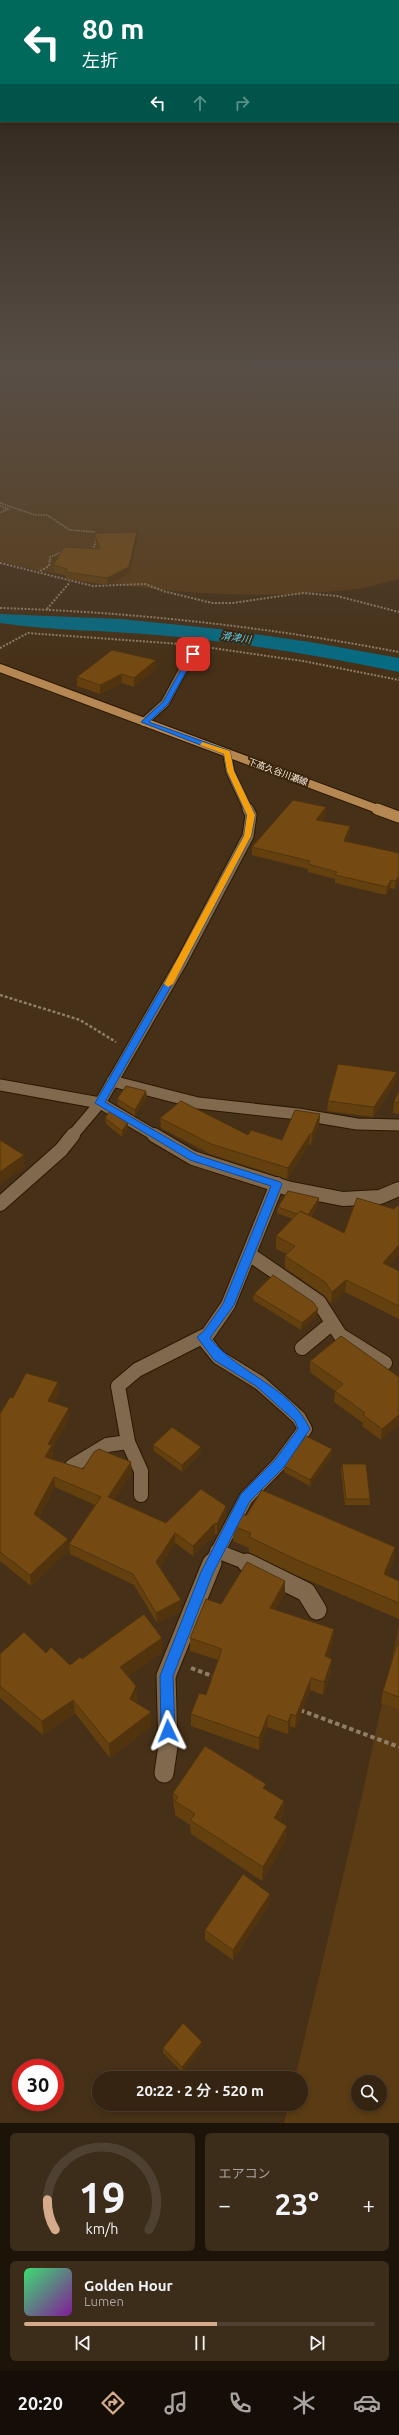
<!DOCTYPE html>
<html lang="ja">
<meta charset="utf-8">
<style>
:root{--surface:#342411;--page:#3c2c1a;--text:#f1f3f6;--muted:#a9a49f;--line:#4e4131;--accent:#d6ab8b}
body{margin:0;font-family:Ubuntu,"Noto Sans JP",sans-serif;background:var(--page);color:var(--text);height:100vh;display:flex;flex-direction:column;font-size:15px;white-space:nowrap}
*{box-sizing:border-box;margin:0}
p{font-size:13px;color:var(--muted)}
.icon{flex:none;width:22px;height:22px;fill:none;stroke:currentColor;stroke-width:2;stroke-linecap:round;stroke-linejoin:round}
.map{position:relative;height:2123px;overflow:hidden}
.sheet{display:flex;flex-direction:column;gap:10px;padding:10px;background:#1d1409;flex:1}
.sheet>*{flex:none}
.guide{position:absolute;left:0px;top:0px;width:399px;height:122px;box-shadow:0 2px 6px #0003,0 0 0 1px var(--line);background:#00695c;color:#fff;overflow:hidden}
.fabs{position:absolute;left:351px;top:2075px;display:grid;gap:8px}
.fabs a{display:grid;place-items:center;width:36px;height:36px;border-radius:50%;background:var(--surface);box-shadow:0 2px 6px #0003,0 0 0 1px var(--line);font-size:20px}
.speed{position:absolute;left:12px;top:2059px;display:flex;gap:8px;font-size:20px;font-weight:700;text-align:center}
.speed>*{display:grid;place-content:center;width:52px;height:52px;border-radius:50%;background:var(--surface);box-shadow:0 2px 6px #0003,0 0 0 1px var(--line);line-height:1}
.speed .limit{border:6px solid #d22;background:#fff;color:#111}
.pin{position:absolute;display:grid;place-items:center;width:34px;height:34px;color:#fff;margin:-17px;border-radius:8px;box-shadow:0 2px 6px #0006}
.me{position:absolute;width:44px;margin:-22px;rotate:358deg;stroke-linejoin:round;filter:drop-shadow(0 0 3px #0008)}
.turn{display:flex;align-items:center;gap:14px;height:84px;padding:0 16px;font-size:18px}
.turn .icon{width:52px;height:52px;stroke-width:2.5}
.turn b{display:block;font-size:28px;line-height:34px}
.lanes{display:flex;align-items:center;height:38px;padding:0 16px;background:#0003;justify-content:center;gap:20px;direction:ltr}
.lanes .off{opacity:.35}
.big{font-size:30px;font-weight:600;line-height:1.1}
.sheet .widget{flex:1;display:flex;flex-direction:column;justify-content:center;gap:6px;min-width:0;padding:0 14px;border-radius:6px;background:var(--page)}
.sheet .dial{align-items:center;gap:0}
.dial svg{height:104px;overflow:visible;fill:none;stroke:var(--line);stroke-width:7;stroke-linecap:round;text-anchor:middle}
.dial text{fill:var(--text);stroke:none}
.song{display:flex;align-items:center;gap:12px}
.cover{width:48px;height:48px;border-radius:6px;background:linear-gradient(135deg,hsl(140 70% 55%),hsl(290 70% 35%))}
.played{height:4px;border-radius:2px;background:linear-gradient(90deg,var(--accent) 55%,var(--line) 55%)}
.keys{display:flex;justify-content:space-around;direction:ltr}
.heat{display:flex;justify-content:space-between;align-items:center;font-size:22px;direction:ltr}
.sheet .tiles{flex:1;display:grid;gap:10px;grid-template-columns:1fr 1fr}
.widget:last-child{grid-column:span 2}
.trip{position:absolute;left:92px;top:2071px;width:216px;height:40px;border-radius:20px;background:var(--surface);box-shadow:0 2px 6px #0003,0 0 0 1px var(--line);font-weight:600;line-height:40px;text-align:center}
.tab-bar{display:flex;height:64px;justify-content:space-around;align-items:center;background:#150e07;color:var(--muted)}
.tab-bar .icon{width:28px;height:28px}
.tab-bar .on{color:var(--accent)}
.tab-bar b{font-size:18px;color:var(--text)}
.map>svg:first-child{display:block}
</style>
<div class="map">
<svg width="399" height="2123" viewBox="0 0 399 2123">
<rect width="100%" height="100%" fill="#463017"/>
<path fill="#5a3b14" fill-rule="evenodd" d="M0,369H399V579C382,583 363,589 346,590C229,603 114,588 0,562Z
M399,1625V2123H284L289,2104H301V2078H295L361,1800ZM358,2082H380V2104H358Z"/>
<path fill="#056b83" d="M0,614L121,619L219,629L310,642L399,658V672C319,655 238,642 157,635C105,630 51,631 0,623Z"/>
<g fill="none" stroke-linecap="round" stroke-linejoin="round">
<defs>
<path id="minor-far3" d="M144,722L165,703L196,646
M227,753L230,771L248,810"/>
<path id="minor-far2" d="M112,1081L198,1103L298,1114L357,1124L399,1125
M0,1085L100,1103L156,1136
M72,1136L100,1103L182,961L248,836L251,815L248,809"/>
<path id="minor-far1" d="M154,1135L193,1158L287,1188L343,1199L380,1197L399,1189
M0,1204L61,1150L73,1135
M249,1254L319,1302L340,1335L385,1363
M202,1337L218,1357L260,1383L286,1406L299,1418L305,1429L279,1464L246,1498L211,1564
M302,1348L331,1324
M72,1466L107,1445L128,1442
M141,1495V1471L128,1442L118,1386L137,1370L208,1334L228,1305L277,1184
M217,1551L250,1564"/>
<path id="minor" d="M247,1563L306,1592L317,1610
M164,1773L168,1746L166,1676L212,1563"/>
<path id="major-far1" d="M0,668L380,810"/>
<path id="major" d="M377,809L399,817"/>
</defs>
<use href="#minor-far3" stroke="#2c1800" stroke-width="10"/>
<use href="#minor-far2" stroke="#2c1800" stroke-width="13"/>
<use href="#minor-far1" stroke="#2c1800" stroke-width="16"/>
<use href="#minor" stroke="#2c1800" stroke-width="21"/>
<use href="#major-far1" stroke="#2c1800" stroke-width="10"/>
<use href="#major" stroke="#2c1800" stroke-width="13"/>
<path stroke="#8f7d68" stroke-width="1.5" stroke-dasharray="1.5 1" stroke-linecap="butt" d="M0,503L35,515H47L70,530L95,532L96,536
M0,506L8,509L0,513
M93,550L96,540
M50,560V557L64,551"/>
<path stroke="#8f7d68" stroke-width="2" stroke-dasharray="2 1.5" stroke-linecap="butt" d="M0,563L93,586L145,584L163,591L212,603H232L303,593L337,596L399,612
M40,571L49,566L50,559
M0,608C135,612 267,627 399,652
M47,609L70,582
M0,648L28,633L180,644
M212,648L303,661L399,680"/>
<path stroke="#8f7d68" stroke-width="2.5" stroke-dasharray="3 2" stroke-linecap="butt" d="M0,995L80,1020L116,1042"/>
<path stroke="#8f7d68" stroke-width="4" stroke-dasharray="4.5 3" stroke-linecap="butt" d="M191,1668L215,1677
M300,1710L399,1747"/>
<use href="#minor-far3" stroke="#81694e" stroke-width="8"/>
<use href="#minor-far2" stroke="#81694e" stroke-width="11"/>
<use href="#minor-far1" stroke="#81694e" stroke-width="14"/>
<use href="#minor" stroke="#81694e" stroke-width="19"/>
<use href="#major-far1" stroke="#b48753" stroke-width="8"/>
<use href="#major" stroke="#b48753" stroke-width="11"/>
</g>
<path fill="#64400f" d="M94,533L137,539L129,574L107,585L66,579V575L54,572L53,565L98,549L95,540Z
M156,669L134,687L122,683L100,694L77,686V677Z
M326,807L325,815L321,821L350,826V834L346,841L399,853L395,889L390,888L386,895L335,883V879L308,872V869L252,855V847Z
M397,1072L396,1082L373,1117L327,1111L328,1101Z
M399,1090V1114L393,1113L394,1102Z
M147,1097L135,1116L118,1105L117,1099Z
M320,1114L319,1125L311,1145L309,1144L287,1179L210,1154L161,1128L160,1118L248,1135L282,1140Z
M105,1118L128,1128L122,1137L106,1124Z
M319,1198L318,1204L311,1217L390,1266L399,1271V1319L345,1292L331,1304L324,1295L285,1268V1256L287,1254L276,1249V1236L293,1219L277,1213L278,1207Z
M254,1294L317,1316L301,1330L253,1300Z
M310,1361L399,1377L381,1440L362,1426L363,1423L334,1402L335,1391L310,1372Z
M58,1382L59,1393L54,1403L69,1419L52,1449L53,1456L51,1459L83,1469L132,1473L114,1500L166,1523L226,1506V1517L217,1534H215L193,1556L175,1543L160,1568L181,1600V1611L157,1623L134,1585L70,1554L69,1544L95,1505L55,1487L39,1517L69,1550L31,1586L0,1561V1414L13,1398Z
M153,1445L201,1447V1453L182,1472L154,1451Z
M332,1449V1455L310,1486L284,1472V1466Z
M342,1464L370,1499V1505H345L341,1470Z
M246,1516L395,1547L393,1562L387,1576L399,1581V1619L296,1575L249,1552V1548L233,1541V1526Z
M285,1581V1594L275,1610L334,1629L333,1641L328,1657L331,1671L323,1695L310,1690L295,1728L290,1726L288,1734L267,1727L259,1750L191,1726V1714L206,1695L218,1660L190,1651V1638L221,1604Z
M162,1638V1652L128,1676L136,1686L137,1700L136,1703L151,1726L110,1758L75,1713L43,1735L0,1698V1654L46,1653L70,1665L82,1659Z
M399,1645V1709L381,1703L383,1691Z
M266,1789L284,1801L283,1815L279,1821L286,1841L262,1881L191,1834L190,1825L175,1815V1809L174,1808L173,1793Z
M270,1894L269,1905L233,1960L205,1940V1930Z
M202,2042V2047L182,2072L163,2053V2048Z"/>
<path fill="#51340d" d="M137,532V539L129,574L107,585V578Z
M156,660V669L134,687V678Z
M122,674V683L100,694V685Z
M326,807L325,815L315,828L316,820Z
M350,826V834L343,849L344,841Z
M399,875V882L395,889L396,881Z
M391,880L390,888L386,895L387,887Z
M397,1072L396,1082L373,1117L374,1107Z
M146,1091L147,1097L135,1116V1110Z
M320,1114L319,1125L311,1145L312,1134Z
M128,1122V1128L122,1137V1131Z
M310,1134L309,1144L287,1179L288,1168Z
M24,1155L25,1167L0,1185V1172Z
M319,1198L318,1204L306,1223L307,1217Z
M399,1245V1255L382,1275L383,1263Z
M346,1280L345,1292L331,1304L332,1292Z
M318,1309L317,1316L301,1330L302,1323Z
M58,1382L59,1393L49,1412L48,1401Z
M69,1408V1419L52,1449L53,1456L46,1467L45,1457L48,1444Z
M399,1415V1425L381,1440L382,1429Z
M201,1447V1453L182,1472V1465Z
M332,1449V1455L310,1486V1480Z
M131,1462L132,1473L109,1508L108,1497Z
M54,1477L55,1487L35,1524L34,1514Z
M226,1506V1517L217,1534V1524Z
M215,1523V1534L193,1556V1546Z
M175,1533V1543L157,1573L156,1562Z
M68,1539L69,1550L31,1586L30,1575Z
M395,1547L393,1562L382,1589L384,1574Z
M285,1581V1594L269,1620L270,1608Z
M181,1600V1611L157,1623L156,1613Z
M334,1629L333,1641L324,1668L325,1656Z
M162,1638V1652L121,1681L120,1667Z
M332,1659L331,1671L323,1695L324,1682Z
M311,1678L310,1690L295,1728L296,1716Z
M136,1686L137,1700L131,1713L130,1699Z
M73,1700L75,1713L43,1735L42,1721Z
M151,1712V1726L110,1758L109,1744Z
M291,1714L290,1726L288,1734V1722Z
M268,1715L267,1727L259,1750V1738Z
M284,1801L283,1815L273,1832L274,1818Z
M287,1826L286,1841L262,1881L263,1867Z
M270,1894L269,1905L233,1960V1950Z
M202,2042V2047L182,2072V2067Z"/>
<path fill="#744a12" stroke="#51340d" d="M137,532L129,567L107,578L66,572L67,569L53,565L64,547L100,549L94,533Z
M112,650L156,660L134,678L122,674L100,685L77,677Z
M293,800L326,807L316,820L350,826L344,841L399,853V875L396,881L391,880L387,887L335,875L337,872L308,864L310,861L252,847Z
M338,1064L397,1072L374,1107L328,1101Z
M126,1086L146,1091L135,1110L117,1099Z
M399,1090V1103L394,1102Z
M181,1101L248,1135L251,1130L282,1140L295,1110L320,1114L312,1134H310L288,1168L211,1144L160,1118Z
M110,1111L128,1122L122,1131L105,1118Z
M0,1140L24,1155L0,1172Z
M288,1191L319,1198L308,1215L300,1211L297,1214L278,1207Z
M357,1198L394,1209L399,1204V1245L383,1263L399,1271V1306L346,1280L332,1292L325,1282L285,1256L295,1246L276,1236L300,1211L344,1233Z
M273,1275L313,1302L318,1309L302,1323L254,1294Z
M341,1336L399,1377V1415L382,1429L363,1415L365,1413L335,1391L343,1384L310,1361Z
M26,1373L58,1382L48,1401L69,1408L48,1444L52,1445L45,1457L83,1469L94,1452L99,1449L131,1462L108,1497L166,1523L201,1489L226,1506L217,1524L215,1523L193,1546L175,1533L156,1562L181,1600L156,1613L133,1574L69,1544L101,1497L54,1477L34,1514L68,1539L30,1575L0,1552V1414L10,1397L13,1398Z
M172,1427L201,1447L182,1465L153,1445Z
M306,1436L332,1449L310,1480L284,1466Z
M342,1464H366L370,1499H346Z
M262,1490L395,1547L384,1574L399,1581V1603L297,1560L249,1537L251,1533L233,1526L241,1512L246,1516Z
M247,1562L285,1581L270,1608L334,1629L325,1656L332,1659L324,1682L311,1678L296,1716L291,1714L288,1722L268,1715L259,1738L191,1714L199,1693L206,1695L222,1649L190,1638L206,1599L221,1604Z
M144,1614L162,1638L120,1667L136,1686L130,1699L151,1712L109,1744L73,1700L42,1721L0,1686V1654L24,1632L46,1653L51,1647L70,1665L80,1657L82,1659Z
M397,1644L399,1645V1697L383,1691Z
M205,1746L266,1784L263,1788L284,1801L274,1818L287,1826L263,1867L190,1820L195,1814L175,1801L178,1797L173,1793Z
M243,1874L270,1894L233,1950L205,1930Z
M183,2023L202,2042L182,2067L163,2048Z"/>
<linearGradient id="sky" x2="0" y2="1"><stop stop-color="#261a0d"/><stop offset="0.55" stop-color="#574e47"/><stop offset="1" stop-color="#574e47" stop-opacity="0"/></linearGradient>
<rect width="399" height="667" fill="url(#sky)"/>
<path fill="#1a73e8" stroke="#114b97" d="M191,652L196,654L168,704L149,722L230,751L234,771L255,815L251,836L186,960L105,1102L197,1155L280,1182L282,1184L234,1305L210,1338C238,1374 290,1386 310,1429L284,1467L250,1501L213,1573L173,1676L175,1731L173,1736L168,1737L163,1736L161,1731L160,1676L201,1572L241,1494L275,1460L298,1429L295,1421L256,1386L214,1360L197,1337L204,1331L223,1304L271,1186L190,1160L95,1103L178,960L244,836L247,815L227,771L224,754L141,722L163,702Z"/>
<path fill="#f59e0b" d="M202,742L230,751L234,771L255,815L251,836L173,984L168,987L164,984L244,836L247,815L227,771L224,754L200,745Z"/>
<g text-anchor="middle" stroke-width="4" stroke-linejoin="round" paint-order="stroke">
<g font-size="9" fill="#fbeddf" stroke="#3b260d">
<text transform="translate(278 772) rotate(20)" y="3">下高久谷川瀬線</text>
</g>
<g font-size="10" font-style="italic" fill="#58d3f5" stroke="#3b260d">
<text transform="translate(236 637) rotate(8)" y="4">滑津川</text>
</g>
</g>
</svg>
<div class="fabs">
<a><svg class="icon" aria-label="search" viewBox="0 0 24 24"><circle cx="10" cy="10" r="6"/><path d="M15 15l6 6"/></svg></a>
</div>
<div class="speed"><div class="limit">30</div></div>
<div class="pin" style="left:193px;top:654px;background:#d93025"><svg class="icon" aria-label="arrive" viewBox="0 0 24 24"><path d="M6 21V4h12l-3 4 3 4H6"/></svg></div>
<svg class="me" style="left:168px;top:1731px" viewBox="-20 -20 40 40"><path d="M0-17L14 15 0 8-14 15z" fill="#1a73e8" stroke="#fff" stroke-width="4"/></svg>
<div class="trip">20:22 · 2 分 · 520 m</div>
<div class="guide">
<div class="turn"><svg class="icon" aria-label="left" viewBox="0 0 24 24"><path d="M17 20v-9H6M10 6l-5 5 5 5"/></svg><div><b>80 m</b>左折</div></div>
<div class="lanes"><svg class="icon" aria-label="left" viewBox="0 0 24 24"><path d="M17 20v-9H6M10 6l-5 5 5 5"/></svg><svg class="icon off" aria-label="ahead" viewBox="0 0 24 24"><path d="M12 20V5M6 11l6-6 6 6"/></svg><svg class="icon off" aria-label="right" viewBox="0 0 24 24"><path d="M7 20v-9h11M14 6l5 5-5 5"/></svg></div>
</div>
</div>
<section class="sheet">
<div class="tiles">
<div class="widget dial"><svg viewBox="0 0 100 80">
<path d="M14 69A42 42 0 1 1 86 69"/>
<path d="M14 69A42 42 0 0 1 8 46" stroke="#d6ab8b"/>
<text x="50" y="56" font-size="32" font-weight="700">19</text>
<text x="50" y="72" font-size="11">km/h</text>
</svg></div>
<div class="widget"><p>エアコン</p>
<div class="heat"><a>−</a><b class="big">23°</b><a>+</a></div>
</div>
<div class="widget">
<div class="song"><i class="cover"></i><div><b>Golden Hour</b><p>Lumen</p></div></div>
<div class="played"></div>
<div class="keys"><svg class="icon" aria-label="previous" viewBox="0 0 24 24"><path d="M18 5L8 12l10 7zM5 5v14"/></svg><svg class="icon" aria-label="pause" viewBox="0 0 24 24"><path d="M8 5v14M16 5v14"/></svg><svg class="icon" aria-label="next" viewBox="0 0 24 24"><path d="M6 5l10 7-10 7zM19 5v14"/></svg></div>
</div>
</div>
</section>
<nav class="tab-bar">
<b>20:20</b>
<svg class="icon on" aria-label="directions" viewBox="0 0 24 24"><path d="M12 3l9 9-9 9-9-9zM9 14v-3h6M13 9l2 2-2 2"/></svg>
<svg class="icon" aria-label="music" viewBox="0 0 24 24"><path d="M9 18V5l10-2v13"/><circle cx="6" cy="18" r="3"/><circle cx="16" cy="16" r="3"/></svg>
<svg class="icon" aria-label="phone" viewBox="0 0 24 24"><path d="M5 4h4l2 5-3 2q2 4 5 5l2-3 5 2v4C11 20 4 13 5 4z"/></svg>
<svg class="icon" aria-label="climate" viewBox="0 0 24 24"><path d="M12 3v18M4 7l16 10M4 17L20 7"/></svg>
<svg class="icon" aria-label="car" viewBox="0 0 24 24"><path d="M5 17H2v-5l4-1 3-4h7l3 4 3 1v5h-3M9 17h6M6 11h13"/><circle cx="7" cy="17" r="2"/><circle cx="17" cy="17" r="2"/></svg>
</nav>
